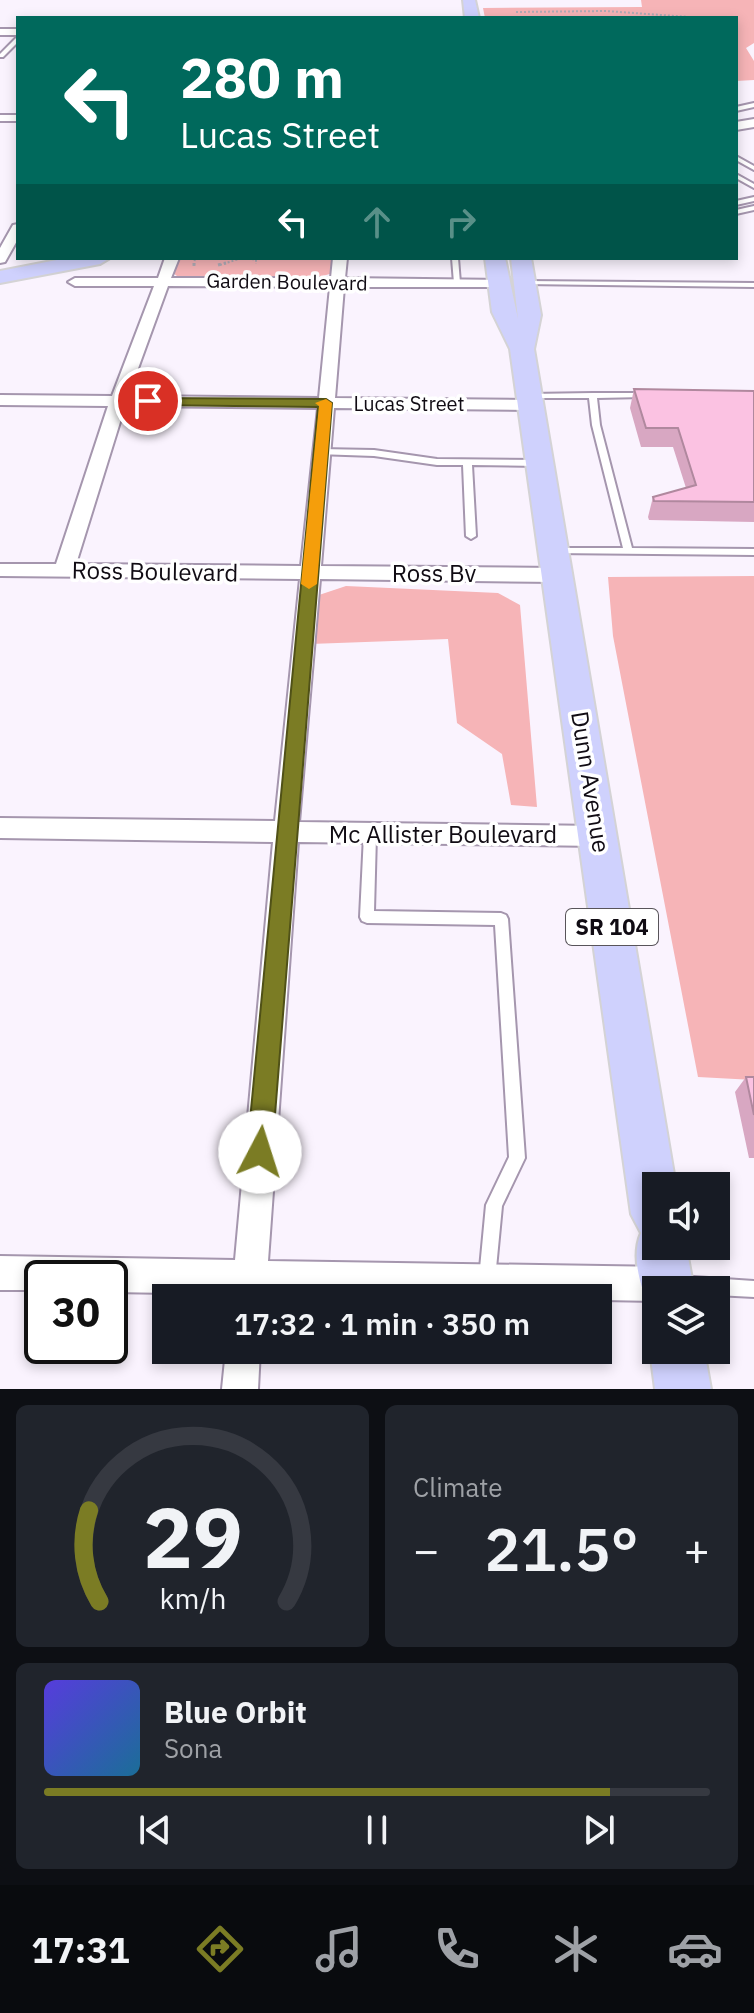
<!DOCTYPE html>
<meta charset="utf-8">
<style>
:root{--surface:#171b24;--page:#20242c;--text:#f1f3f6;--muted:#9ea1a6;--line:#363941;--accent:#7b7c24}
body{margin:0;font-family:"IBM Plex Sans",sans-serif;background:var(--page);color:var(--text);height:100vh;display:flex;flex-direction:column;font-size:30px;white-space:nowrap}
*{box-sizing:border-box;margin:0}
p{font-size:26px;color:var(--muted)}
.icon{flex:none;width:44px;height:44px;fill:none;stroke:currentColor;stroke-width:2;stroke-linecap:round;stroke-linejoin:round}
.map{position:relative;height:1389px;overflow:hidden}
.panel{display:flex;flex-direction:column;gap:16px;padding:16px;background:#0d0f14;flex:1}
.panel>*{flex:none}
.top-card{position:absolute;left:16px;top:16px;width:722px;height:244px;border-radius:0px;box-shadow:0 4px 12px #0003;background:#00695c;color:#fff;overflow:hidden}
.tools{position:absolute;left:642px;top:1172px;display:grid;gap:16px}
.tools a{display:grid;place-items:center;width:88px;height:88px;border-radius:0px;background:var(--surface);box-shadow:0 4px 12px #0003;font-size:40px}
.speed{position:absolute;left:24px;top:1260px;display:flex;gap:16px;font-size:40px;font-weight:700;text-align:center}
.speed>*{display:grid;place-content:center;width:104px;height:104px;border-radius:50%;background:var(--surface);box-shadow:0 4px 12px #0003;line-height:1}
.speed .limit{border:4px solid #111;border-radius:12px;background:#fff;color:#111}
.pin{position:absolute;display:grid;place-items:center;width:68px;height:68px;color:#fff;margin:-34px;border:4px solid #fff;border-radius:50%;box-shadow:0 2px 8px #0007}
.me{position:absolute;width:88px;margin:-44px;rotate:5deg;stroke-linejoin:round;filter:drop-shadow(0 0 6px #0008)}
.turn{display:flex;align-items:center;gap:28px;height:168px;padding:0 32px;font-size:36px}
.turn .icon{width:104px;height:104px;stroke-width:2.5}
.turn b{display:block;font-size:56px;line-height:68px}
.lanes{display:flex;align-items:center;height:76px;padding:0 32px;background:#0003;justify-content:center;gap:40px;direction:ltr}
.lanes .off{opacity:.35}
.big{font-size:60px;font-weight:600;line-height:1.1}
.panel .card{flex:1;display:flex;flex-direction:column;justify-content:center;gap:12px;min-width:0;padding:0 28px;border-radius:12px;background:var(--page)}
.panel .dial{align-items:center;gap:0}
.dial svg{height:208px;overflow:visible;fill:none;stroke:var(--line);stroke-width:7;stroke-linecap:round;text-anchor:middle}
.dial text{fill:var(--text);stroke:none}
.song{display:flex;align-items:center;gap:24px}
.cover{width:96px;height:96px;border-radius:12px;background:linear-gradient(135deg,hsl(250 70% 55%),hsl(200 70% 35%))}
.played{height:8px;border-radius:4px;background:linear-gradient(90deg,var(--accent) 85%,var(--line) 85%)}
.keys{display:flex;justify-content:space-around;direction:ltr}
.heat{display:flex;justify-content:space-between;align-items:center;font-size:44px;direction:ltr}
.panel .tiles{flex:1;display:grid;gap:16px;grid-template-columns:1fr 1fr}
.card:last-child{grid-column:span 2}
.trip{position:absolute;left:152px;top:1284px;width:460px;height:80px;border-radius:0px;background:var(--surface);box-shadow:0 4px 12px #0003;font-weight:600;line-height:80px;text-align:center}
.menu{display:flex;height:128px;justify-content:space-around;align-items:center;background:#090b0e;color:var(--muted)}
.menu .icon{width:56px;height:56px}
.menu .selected{color:var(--accent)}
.menu b{font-size:36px;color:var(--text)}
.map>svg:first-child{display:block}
</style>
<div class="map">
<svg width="754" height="1389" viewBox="0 0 754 1389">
<rect width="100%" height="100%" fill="#faf3fe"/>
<path fill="#f6b4b7" d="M641,0H754V43L746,48L754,61V80L736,81V18H485L483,8L642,7Z
M179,258H335L333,273L316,278L181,279L173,273Z
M754,576V1080L698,1077L613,636L608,577Z
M346,586L498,593L520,605L537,807L511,805L502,754L457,723L448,639L310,644L316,596Z"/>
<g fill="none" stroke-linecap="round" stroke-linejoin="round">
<defs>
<path id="lane" d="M16,38H18V42L3,57H0V54Z
M754,103V107L736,111V107Z
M736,156L754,166V170L736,160Z
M736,174L754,184V188L736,178Z
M754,197V201L736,205V201Z
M754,206V210L736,214V210Z
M452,258H458L460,283L457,285L454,283Z
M525,281L754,283V287L523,284L522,283Z
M593,393H645L649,395L645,397L597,398L600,425L632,548L754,549V555L552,553L550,551L552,549L555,548H623L592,425L589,398H530L526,396L530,394Z
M320,449L374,450L437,459L539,460L543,463L539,466L472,465L476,536L471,539L466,536L463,465H437L374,456L317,454V450Z
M370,830L374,831L376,835L374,911L501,913L506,915L508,919L525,1158L502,1206L495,1279L493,1285L487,1287L481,1285L479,1279L486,1205L509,1157L495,925L367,923L362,921L360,917L364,835L366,831Z
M679,1276L754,1281V1297L716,1295V1290H673L671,1284L673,1278Z"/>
<path id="street" d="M0,29H18V35H0Z
M0,115H18V121H0Z
M18,224V239L5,262L0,263V248L13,225Z
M165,258H179L171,278H331L333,258H347L345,278L504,280V286L499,287H344L335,398L531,400L539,405L531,410L334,408L321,566L557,568L567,575L557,582L320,579L299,822L598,826L607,829L610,836L607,843L598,846L298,842L268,1261L667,1267L679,1272L684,1284L681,1290H656V1301L265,1294V1298H231V1294L110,1292V1278H42V1290H0V1256L235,1260L273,842L0,838V818L275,821L300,579L0,576V564H56L108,406L0,405V395L112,396L154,286H75L68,282L75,278H158ZM168,286L330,287L319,398L128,396ZM125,406L318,408L301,566L76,564Z
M226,1350H260L258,1389H222Z"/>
<path id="secondary" d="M754,119V127L736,130V122Z"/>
<path id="primary" d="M463,0H475L479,18H465Z
M67,258H110L100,264L0,283V271Z
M485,258H505L518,319L511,258H531L541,315L534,349L676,1186H656V1246H686L694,1290H656V1311L650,1308C640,1286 631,1256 641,1233L631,1214L510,349L492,312Z
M656,1336V1350H704L711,1389H655L650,1350Z"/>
</defs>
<use href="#lane" stroke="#a596ae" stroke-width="4"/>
<use href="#street" stroke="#a596ae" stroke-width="4"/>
<use href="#secondary" stroke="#a596ae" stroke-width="4"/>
<use href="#primary" stroke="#d4d3d5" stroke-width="4"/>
<path stroke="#b1abb5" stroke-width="2" stroke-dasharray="2 2" stroke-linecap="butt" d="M516,12L606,11L703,18
M248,258L256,260V264
M194,265L195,258
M220,265L242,258"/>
<path stroke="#b1abb5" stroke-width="3" stroke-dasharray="3 3" stroke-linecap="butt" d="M218,265L226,263
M194,266V263"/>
<use href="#lane" fill="#fff" fill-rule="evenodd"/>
<use href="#street" fill="#fff" fill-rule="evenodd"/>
<use href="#secondary" fill="#fff" fill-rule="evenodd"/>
<use href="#primary" fill="#cfd1fd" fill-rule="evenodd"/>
</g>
<path fill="#d8a7c2" d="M634,389L754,391V522L649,520L648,517L653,497L686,488L673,447H641L630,408Z
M746,1077H754V1158H749L735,1092Z"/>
<path fill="#fbc2e2" stroke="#b0889e" stroke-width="2" d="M634,389L754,391V502L654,501L653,497L696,485L678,428H646Z
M746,1077H754V1115Z"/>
<path fill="#7b7c24" stroke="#505117" stroke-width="2" d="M143,398L326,399L332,403L272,1152L269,1161L260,1165L251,1161L247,1152L318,407L148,405L143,404Z"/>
<path fill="#f59e0b" d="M326,399L332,403L317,584L309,589L301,584L319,406L315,403Z"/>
<g text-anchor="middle" stroke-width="7" stroke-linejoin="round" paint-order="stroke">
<g font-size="20" fill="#100b13" stroke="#fff">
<text transform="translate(287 282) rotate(1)" y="7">Garden Boulevard</text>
<text x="409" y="411">Lucas Street</text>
</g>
<rect fill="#fff" stroke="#58545a" stroke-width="2" x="566" y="909" width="92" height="36" rx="6"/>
<g font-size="22" font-weight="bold" fill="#100b13">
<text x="612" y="935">SR 104</text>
</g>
<g font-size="24" fill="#100b13" stroke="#fff">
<text transform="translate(155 572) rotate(1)" y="8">Ross Boulevard</text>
<text x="434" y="582">Ross Bv</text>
<text transform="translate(590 782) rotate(81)" y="8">Dunn Avenue</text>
<text x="443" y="843">Mc Allister Boulevard</text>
</g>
</g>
</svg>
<div class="tools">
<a><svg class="icon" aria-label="sound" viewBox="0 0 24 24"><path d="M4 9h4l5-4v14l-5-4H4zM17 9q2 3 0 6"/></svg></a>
<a><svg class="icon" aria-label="layers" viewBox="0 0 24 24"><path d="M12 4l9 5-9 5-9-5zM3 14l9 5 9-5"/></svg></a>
</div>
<div class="speed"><div class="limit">30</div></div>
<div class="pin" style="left:148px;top:401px;background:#d93025"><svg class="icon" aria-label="arrive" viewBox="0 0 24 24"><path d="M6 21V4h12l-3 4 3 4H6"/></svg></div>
<svg class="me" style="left:260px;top:1152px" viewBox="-20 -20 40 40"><circle r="19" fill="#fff"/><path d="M0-13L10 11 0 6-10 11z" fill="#7b7c24"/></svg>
<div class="trip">17:32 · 1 min · 350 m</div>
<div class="top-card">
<div class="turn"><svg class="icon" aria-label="left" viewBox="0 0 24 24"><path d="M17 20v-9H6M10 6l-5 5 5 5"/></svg><div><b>280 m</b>Lucas Street</div></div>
<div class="lanes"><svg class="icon" aria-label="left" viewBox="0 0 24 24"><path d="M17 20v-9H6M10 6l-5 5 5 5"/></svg><svg class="icon off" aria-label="ahead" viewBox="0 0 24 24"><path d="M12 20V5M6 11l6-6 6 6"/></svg><svg class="icon off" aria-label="right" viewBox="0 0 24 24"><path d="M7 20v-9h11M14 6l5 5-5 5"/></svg></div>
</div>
</div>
<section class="panel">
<div class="tiles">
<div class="card dial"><svg viewBox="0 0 100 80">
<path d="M14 69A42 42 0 1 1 86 69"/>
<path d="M14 69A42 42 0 0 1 10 34" stroke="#7b7c24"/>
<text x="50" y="56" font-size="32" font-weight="700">29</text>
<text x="50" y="72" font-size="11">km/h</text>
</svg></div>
<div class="card"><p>Climate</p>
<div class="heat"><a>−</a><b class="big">21.5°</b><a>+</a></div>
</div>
<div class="card">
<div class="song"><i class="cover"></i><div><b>Blue Orbit</b><p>Sona</p></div></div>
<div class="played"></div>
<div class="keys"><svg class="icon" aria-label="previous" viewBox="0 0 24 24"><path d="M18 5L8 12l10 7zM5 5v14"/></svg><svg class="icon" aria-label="pause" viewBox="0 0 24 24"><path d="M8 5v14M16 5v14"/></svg><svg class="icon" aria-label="next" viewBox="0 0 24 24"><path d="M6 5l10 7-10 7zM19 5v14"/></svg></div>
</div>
</div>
</section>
<nav class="menu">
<b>17:31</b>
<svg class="icon selected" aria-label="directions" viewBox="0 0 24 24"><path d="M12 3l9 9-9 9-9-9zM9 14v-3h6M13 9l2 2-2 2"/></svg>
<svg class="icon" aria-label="music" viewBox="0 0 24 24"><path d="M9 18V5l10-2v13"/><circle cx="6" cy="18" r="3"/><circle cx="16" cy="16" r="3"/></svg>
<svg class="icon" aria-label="phone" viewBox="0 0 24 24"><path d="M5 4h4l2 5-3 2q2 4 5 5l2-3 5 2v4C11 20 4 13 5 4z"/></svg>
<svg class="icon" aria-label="climate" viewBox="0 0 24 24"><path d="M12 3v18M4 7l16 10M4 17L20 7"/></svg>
<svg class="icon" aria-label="car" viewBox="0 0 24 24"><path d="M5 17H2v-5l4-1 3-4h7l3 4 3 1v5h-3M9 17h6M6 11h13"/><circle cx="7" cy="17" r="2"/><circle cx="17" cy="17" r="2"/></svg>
</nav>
